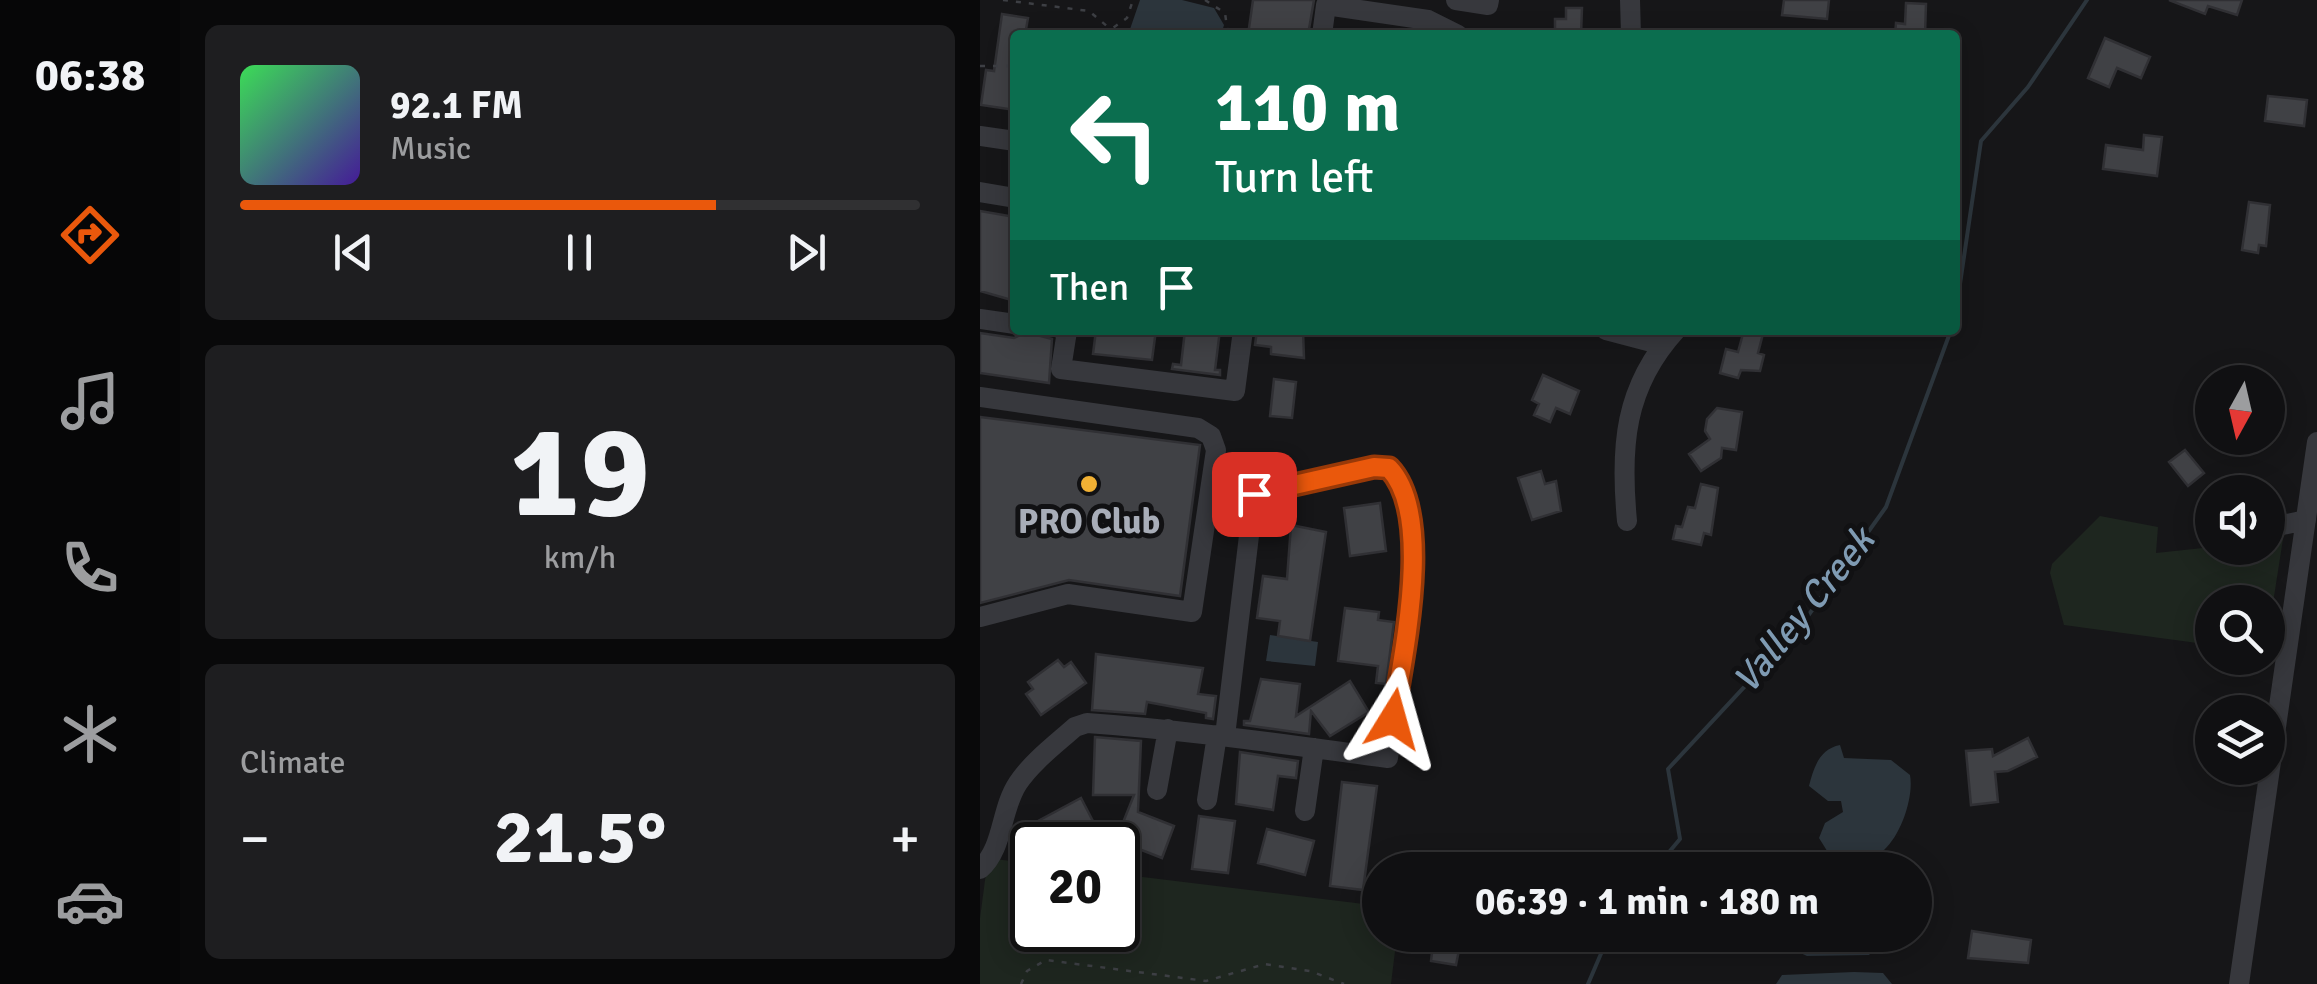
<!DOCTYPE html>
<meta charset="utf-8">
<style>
:root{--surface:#101012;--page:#1e1e20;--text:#f1f3f6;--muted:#9c9d9f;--line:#303032;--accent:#ea580c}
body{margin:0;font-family:Signika,sans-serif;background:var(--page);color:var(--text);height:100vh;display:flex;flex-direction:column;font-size:38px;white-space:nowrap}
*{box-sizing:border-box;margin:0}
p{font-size:32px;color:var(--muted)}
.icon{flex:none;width:55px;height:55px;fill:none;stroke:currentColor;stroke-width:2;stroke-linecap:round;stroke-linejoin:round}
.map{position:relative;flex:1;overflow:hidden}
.drawer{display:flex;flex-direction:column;gap:25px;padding:25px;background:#09090a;width:800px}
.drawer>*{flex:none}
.guide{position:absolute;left:30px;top:30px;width:950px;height:305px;border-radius:10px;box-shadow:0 5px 25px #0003,0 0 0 2px var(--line);background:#0b6e4f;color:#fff;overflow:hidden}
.needle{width:65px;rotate:188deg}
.buttons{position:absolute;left:1215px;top:365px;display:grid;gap:20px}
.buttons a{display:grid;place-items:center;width:90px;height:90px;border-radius:50%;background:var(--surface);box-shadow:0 5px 25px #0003,0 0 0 2px var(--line);font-size:50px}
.speed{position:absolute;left:30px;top:822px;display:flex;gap:20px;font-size:50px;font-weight:700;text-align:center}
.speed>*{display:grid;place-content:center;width:130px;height:130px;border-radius:50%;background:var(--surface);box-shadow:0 5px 25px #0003,0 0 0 2px var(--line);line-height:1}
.speed .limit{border:5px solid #111;border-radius:15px;background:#fff;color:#111}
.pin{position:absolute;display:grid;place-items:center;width:85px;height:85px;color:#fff;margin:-42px;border-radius:20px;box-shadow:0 5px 15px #0006}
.me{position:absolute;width:110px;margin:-55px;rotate:8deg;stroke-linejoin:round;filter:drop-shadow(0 0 8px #0008)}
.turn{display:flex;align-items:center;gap:35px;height:210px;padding:0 40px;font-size:45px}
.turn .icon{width:130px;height:130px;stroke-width:2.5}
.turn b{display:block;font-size:70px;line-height:85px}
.then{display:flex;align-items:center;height:95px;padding:0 40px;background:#0003;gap:20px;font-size:38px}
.big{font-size:75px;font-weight:800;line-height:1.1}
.drawer .widget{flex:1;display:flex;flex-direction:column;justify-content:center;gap:15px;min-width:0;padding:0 35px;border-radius:15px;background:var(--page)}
.drawer .dial{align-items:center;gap:0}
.dial b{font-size:130px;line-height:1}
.song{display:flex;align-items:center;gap:30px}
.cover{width:120px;height:120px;border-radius:15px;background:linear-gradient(135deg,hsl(130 70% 55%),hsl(260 70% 35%))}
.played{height:10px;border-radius:5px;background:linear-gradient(90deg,var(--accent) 70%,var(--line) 70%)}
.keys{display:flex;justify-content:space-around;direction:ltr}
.heat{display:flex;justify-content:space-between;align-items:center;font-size:55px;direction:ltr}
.trip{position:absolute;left:382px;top:852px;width:570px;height:100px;border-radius:50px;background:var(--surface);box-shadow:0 5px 25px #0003,0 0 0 2px var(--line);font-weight:800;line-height:100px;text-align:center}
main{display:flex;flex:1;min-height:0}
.tab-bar{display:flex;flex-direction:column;width:180px;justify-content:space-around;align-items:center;background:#060607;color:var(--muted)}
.tab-bar .icon{width:70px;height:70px}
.tab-bar .current{color:var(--accent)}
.tab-bar b{font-size:45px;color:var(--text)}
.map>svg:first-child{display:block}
</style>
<main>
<nav class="tab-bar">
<b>06:38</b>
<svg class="icon current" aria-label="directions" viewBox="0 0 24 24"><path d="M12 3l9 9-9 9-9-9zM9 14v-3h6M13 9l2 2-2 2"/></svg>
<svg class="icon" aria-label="music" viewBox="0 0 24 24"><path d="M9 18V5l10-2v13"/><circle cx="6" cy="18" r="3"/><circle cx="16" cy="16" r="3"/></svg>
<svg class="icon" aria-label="phone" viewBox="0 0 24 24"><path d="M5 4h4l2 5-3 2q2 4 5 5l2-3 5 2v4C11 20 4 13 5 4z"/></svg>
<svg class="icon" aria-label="climate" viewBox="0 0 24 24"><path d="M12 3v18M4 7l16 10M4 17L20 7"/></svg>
<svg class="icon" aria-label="car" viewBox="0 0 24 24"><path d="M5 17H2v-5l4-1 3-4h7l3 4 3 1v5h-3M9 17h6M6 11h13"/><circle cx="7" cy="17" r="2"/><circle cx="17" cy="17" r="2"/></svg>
</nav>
<section class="drawer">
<div class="widget">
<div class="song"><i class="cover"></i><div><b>92.1 FM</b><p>Music</p></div></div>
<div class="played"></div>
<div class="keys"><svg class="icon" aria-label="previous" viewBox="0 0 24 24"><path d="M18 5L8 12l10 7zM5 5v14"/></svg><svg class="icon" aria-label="pause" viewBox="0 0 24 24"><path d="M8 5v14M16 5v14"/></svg><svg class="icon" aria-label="next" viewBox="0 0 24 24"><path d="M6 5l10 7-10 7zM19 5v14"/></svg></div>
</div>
<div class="widget dial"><b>19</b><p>km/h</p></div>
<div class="widget"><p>Climate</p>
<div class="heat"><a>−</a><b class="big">21.5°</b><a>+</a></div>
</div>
</section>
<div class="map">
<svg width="1337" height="984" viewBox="0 0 1337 984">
<rect width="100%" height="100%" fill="#161618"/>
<path fill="#1e261f" d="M1120,516L1178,527L1176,553L1232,547L1288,548V540L1303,539L1288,635V602H1232V645L1084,625L1070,573L1072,564Z
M8,858L52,864V930H138V874L400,906V935H417L411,984H0V918Z"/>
<path fill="#2c353c" d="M160,0H202L234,8L244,25L241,35H148Z
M290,635L338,642L335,666L286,661Z
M860,745L864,758L911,760L930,775C934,797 921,835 904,850L870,857L849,854L839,838L845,823L863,812L861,801H848L829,786C834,766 840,749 860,745Z
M812,935H894L902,941L889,955L827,956L812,949Z
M874,972L903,973L912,984H796L802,975Z"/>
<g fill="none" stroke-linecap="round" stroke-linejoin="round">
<path stroke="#2c353c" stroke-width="4" d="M975,318L1001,141L1048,87L1107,0
M674,870L700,839L688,769L820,627L906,507L971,330
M608,984L629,935"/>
</g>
<path fill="#404145" stroke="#303034" stroke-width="2.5" d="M273,0H334L328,35H268Z
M804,0H849L847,19L802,15Z
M1189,0H1262L1257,15L1228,6L1225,14Z
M926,3L946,4L945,35H915L916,23L925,24Z
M586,8H602L601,35H575V19H586Z
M22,14L48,18L45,35H35V110L1,105L6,70L14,71Z
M1125,38L1170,57L1161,78L1137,68L1129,87L1108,78Z
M1288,96L1327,100L1324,126L1285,121Z
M1164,135L1182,137L1177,176L1123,169L1126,145L1163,150Z
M1269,202L1290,205L1286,246L1279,245L1278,253L1262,250Z
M0,211L35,217L30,269L35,270V301L0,291Z
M116,330H176L172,360L113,354Z
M205,330H240L235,370H240V375L192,369L193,364L201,365Z
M277,330H323L324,358L291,354V347L275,345Z
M764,330H784L778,353L784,355L780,371L761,370L758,378L740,373L746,349L758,352Z
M46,332L72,339L69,383L0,373V333L34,338Z
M563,375L599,391L590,414L576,408L570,422L554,415L559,404L552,400Z
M294,379L316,382L312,418L290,416Z
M737,408L762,412L756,450L742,448L741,458L721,471L709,454L730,439L725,431L727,419Z
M0,417L220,445L200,596L89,580L0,603Z
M1205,450L1224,473L1208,486L1189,462Z
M561,471L565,484L576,481L581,511L552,520L538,478Z
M721,484L738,488L731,535L724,533L721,545L693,539L696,526L702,527L708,507L715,508Z
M400,503L406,551L370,556L364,508Z
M311,525L346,532L330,641L298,636L300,621L277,618L283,576L307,579Z
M365,608L399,612L398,620L414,622L406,684L396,683L398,666L358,661Z
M116,654L223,668L218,694L236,696L233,719L226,718V713L167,702L165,714L112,710Z
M78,660L84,667L91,662L106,683L61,715L46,694L53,689L48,682Z
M281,679L320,684L316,716L370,681L389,712L350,736L331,711L329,734L264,725V721H270Z
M115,737L161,741L158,812L194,826L182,858L136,840L154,795H113Z
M1048,738L1057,757L1028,771L1015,772L1018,802L991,805L986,751L1012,749L1013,756Z
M260,752L318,761L316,778L298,776L293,810L256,804Z
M362,782L397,786L383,890L350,886Z
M101,798L116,827L82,845H70L58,821Z
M219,816L255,821L248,873L212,869Z
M287,829L334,841L325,875L278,863Z
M992,931L1051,940L1048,963L988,958Z
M454,935H482L476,965L451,961Z"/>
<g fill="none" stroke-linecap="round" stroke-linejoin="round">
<path stroke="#3d3f44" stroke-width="2.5" stroke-dasharray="5 8" stroke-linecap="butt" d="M23,0L109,11L128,27
M225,0L245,13L248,35
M123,35L147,18L153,0
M0,66H35
M41,984L47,971L66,960L226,981L285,964L330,971L364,984"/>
<path stroke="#37383d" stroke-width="20" d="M476,0L508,5L509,0
M650,0L651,35
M342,35L346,5L448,20L478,35
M0,136L35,141
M0,192L35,198
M0,319L35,324
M82,330L87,331L81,369L255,391L263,330
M626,330L683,345
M0,397L218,428L231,436L236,450L212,612L88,594L0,617
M647,521C640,447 644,387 696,330
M1288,528L1326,520
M177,790L188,729
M227,800L237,735
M325,811L334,748
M0,869C24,848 20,810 38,783C52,762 76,744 95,727L107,723C208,730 308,745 408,758C417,692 457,519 409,468L395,467L274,494L245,736
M1259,984L1337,442"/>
</g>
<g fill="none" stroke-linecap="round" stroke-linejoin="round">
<defs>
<path id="route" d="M274,494L394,467L409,468C455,516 422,658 413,719"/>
</defs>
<use href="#route" stroke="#983908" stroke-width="25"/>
<use href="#route" stroke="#ea580c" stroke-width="18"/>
</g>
<circle fill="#f2b134" stroke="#111113" stroke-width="4" cx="109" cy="484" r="10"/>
<g text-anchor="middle" stroke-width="10" stroke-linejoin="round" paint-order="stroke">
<g font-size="35" font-weight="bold" fill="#a8adb8" stroke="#111113">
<text x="109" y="533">PRO Club</text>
</g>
<g font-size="38" font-style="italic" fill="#7f9bb3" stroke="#111113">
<text transform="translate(823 610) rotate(-51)" y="13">Valley Creek</text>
</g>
</g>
</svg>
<div class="buttons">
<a><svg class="needle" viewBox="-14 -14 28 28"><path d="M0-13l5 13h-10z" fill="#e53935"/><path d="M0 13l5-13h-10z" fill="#9c9d9f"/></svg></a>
<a><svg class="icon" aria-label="sound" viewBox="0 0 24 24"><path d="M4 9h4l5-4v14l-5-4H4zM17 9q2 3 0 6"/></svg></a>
<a><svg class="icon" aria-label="search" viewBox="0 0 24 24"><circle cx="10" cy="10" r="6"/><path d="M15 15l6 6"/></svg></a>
<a><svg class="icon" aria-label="layers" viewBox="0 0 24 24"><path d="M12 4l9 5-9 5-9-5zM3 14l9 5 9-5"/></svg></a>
</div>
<div class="speed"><div class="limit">20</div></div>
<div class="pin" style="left:274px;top:494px;background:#d93025"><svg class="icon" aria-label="arrive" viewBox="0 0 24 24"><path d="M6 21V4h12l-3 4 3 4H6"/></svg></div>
<svg class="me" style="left:413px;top:719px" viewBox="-20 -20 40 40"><path d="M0-17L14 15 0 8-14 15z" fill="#ea580c" stroke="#fff" stroke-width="4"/></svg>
<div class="trip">06:39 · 1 min · 180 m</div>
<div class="guide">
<div class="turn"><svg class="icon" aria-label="left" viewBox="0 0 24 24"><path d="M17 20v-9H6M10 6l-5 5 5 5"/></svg><div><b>110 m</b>Turn left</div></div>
<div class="then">Then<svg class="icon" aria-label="arrive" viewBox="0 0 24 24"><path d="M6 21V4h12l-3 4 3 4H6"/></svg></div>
</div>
</div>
</main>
